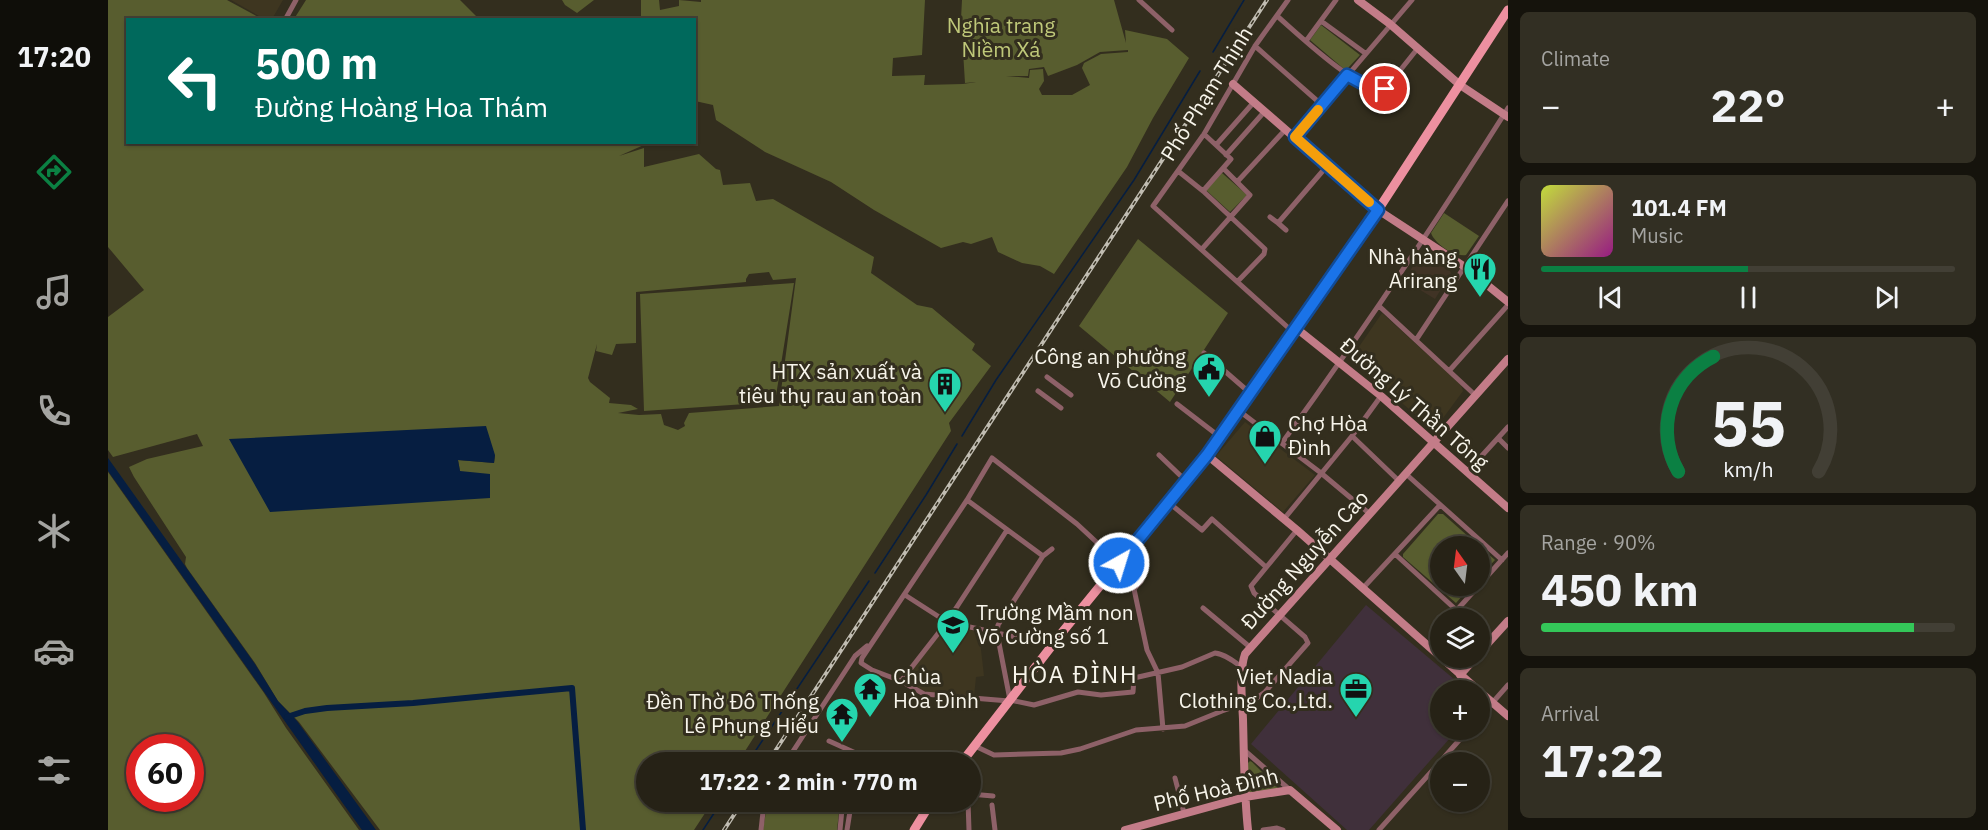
<!DOCTYPE html>
<meta charset="utf-8">
<style>
:root{--surface:#262216;--page:#322f23;--text:#f1f3f6;--muted:#a4a4a1;--line:#423f35;--accent:#0b8043}
body{margin:0;font-family:"IBM Plex Sans",sans-serif;background:var(--page);color:var(--text);height:100vh;display:flex;flex-direction:column;font-size:22px;white-space:nowrap}
*{box-sizing:border-box;margin:0}
p{font-size:20px;color:var(--muted)}
.icon{flex:none;width:33px;height:33px;fill:none;stroke:currentColor;stroke-width:2;stroke-linecap:round;stroke-linejoin:round}
.map{position:relative;flex:1;overflow:hidden}
.sheet{display:flex;flex-direction:column;gap:12px;padding:12px;background:#15130c;width:480px}
.sheet>*{flex:none}
.guide{position:absolute;left:18px;top:18px;width:570px;height:126px;border-radius:0px;box-shadow:0 2px 4px #0004,0 0 0 2px var(--line);background:#00695c;color:#fff;overflow:hidden}
.needle{width:39px;rotate:346deg}
.controls{position:absolute;left:1322px;top:536px;display:grid;gap:12px}
.controls a{display:grid;place-items:center;width:60px;height:60px;border-radius:50%;background:var(--surface);box-shadow:0 2px 4px #0004,0 0 0 2px var(--line);font-size:30px}
.speed{position:absolute;left:18px;top:734px;display:flex;gap:12px;font-size:30px;font-weight:700;text-align:center}
.speed>*{display:grid;place-content:center;width:78px;height:78px;border-radius:50%;background:var(--surface);box-shadow:0 2px 4px #0004,0 0 0 2px var(--line);line-height:1}
.speed .limit{border:9px solid #d22;background:#fff;color:#111}
.pin{position:absolute;display:grid;place-items:center;width:51px;height:51px;color:#fff;margin:-26px;border:3px solid #fff;border-radius:50%;box-shadow:0 2px 6px #0007}
.me{position:absolute;width:66px;margin:-33px;rotate:39deg;stroke-linejoin:round;filter:drop-shadow(0 0 4px #0008)}
.turn{display:flex;align-items:center;gap:21px;height:126px;padding:0 30px;font-size:27px}
.turn .icon{width:78px;height:78px;stroke-width:2.5}
.turn b{display:block;font-size:42px;line-height:51px}
.big{font-size:45px;font-weight:700;line-height:1.1}
.sheet .card{flex:1;display:flex;flex-direction:column;justify-content:center;gap:9px;min-width:0;padding:0 21px;border-radius:9px;background:var(--page)}
.sheet .dial{align-items:center;gap:0}
.dial svg{height:156px;overflow:visible;fill:none;stroke:var(--line);stroke-width:7;stroke-linecap:round;text-anchor:middle}
.dial text{fill:var(--text);stroke:none}
.song{display:flex;align-items:center;gap:18px}
.cover{width:72px;height:72px;border-radius:9px;background:linear-gradient(135deg,hsl(70 70% 55%),hsl(310 70% 35%))}
.played{height:6px;border-radius:3px;background:linear-gradient(90deg,var(--accent) 50%,var(--line) 50%)}
.keys{display:flex;justify-content:space-around;direction:ltr}
.heat{display:flex;justify-content:space-between;align-items:center;font-size:33px;direction:ltr}
.charge{height:9px;border-radius:4px;background:linear-gradient(90deg,#34c759 90%,var(--line) 0)}
.trip{position:absolute;left:528px;top:752px;width:345px;height:60px;border-radius:30px;background:var(--surface);box-shadow:0 2px 4px #0004,0 0 0 2px var(--line);font-weight:700;line-height:60px;text-align:center}
main{display:flex;flex:1;min-height:0}
.tabs{display:flex;flex-direction:column;width:108px;justify-content:space-around;align-items:center;background:#0f0e09;color:var(--muted)}
.tabs .icon{width:42px;height:42px}
.tabs .selected{color:var(--accent)}
.tabs b{font-size:27px;color:var(--text)}
.map>svg:first-child{display:block}
</style>
<main>
<nav class="tabs">
<b>17:20</b>
<svg class="icon selected" aria-label="directions" viewBox="0 0 24 24"><path d="M12 3l9 9-9 9-9-9zM9 14v-3h6M13 9l2 2-2 2"/></svg>
<svg class="icon" aria-label="music" viewBox="0 0 24 24"><path d="M9 18V5l10-2v13"/><circle cx="6" cy="18" r="3"/><circle cx="16" cy="16" r="3"/></svg>
<svg class="icon" aria-label="phone" viewBox="0 0 24 24"><path d="M5 4h4l2 5-3 2q2 4 5 5l2-3 5 2v4C11 20 4 13 5 4z"/></svg>
<svg class="icon" aria-label="climate" viewBox="0 0 24 24"><path d="M12 3v18M4 7l16 10M4 17L20 7"/></svg>
<svg class="icon" aria-label="car" viewBox="0 0 24 24"><path d="M5 17H2v-5l4-1 3-4h7l3 4 3 1v5h-3M9 17h6M6 11h13"/><circle cx="7" cy="17" r="2"/><circle cx="17" cy="17" r="2"/></svg>
<svg class="icon" aria-label="filters" viewBox="0 0 24 24"><path d="M4 7h16M4 17h16"/><circle cx="9" cy="7" r="2"/><circle cx="15" cy="17" r="2"/></svg>
</nav>
<div class="map">
<svg width="1400" height="830" viewBox="0 0 1400 830">
<rect width="100%" height="100%" fill="#332e1e"/>
<path fill="#3e3620" d="M123,0H175L164,19L158,20Z
M1274,313L1353,385L1355,391L1330,425L1322,427L1246,362L1244,357Z
M1137,422L1207,475L1175,512L1108,456Z
M840,624L871,632L876,676L868,677L866,697L817,693L796,680Z"/>
<path fill="#40303b" d="M1258,605L1359,690H1332V729H1350L1261,830H1239L1143,744Z"/>
<path fill="#403325" d="M1318,253L1340,267L1343,273L1327,299L1296,280L1313,254Z"/>
<path fill="#585d2f" fill-rule="evenodd" d="M0,0H119L154,19L20,20V142L537,143L538,144L511,156L536,148V167L591,154L608,169L612,170L615,185L642,183L648,201L665,199L766,257L763,273L809,305L824,308L867,344L864,350L883,366L841,423L843,431L630,762H538V801H605L586,830H272L191,722L170,701L147,663L79,568L77,564L78,557L26,477L21,467L39,459L95,446L89,434L5,457L0,450V317L36,290L0,247ZM661,272L665,280L688,278L671,406L581,413L576,423L577,426L570,430L556,425L553,414L531,415L510,413L530,409L523,405L501,403L502,398L482,382L480,378L489,344L488,351L504,355L508,344L528,343V292L638,282V279L641,274ZM121,439L387,455L386,463L350,460L352,471Z
M198,0H352L371,19H186Z
M454,0H486L469,13L457,5Z
M533,0H551L552,10L571,6V0L593,2V0H817L814,55L785,58L784,76L817,75L816,85L855,84L868,82L857,83L853,19L854,0H1006L1018,43L1017,30L1059,39L1081,58L1045,118L1019,167L946,274L932,266L914,263L890,252L884,237L863,244L855,242L833,248L766,210L723,182L657,152L608,120L605,105L587,101L586,20L533,19ZM1020,50V52L993,54L976,63L974,68L982,85L964,95H934L931,89L936,81L935,69L922,70L921,78L898,76H920L921,69L936,67L940,76L969,65L992,52Z
M1213,25L1252,55L1240,68L1236,69L1202,40Z
M1114,173L1139,195L1122,212L1098,190Z
M1336,213L1371,236L1358,255C1346,257 1327,244 1323,233Z
M1030,239L1120,313L1062,402L971,326Z
M686,283L667,402L536,411L532,294Z
M0,472L156,693L178,728L251,830H0ZM32,747H82V798H32Z
M1330,514H1335L1371,546H1332V585H1364L1348,603L1295,557V554Z
M1371,546L1387,560L1371,577Z
M1142,761L1144,762L1171,789L1140,793V763Z
M659,805L731,812L729,830H655Z"/>
<path fill="#061e41" d="M378,426L387,455L386,463L350,460L352,471L382,474V498L162,512L121,439Z
M0,458L147,664L170,701L189,721L268,830H254L236,805L0,471Z"/>
<g fill="none" stroke-linecap="round" stroke-linejoin="round">
<path stroke="#061e41" stroke-width="1.5" d="M1105,52L1136,0
M854,436L888,380L1026,180L1092,71
M767,573L818,495L849,444
M640,762L761,581
M595,830L614,801"/>
<path stroke="#061e41" stroke-width="6" d="M179,717L197,711L219,708L305,703L464,688L475,830"/>
<path stroke="#8e6168" stroke-width="5" d="M1031,0L1064,30
M1180,0L1147,46L1096,134L1045,206L1185,332
M1169,16C1187,31 1257,99 1278,88L1310,48
M177,20L188,0
M1213,21L1257,53
M1198,41L1228,0
M1147,46L1214,105
M1187,137L1304,0
M1108,145L1146,102
M1118,155L1157,111
M1070,171L1095,191L1157,249L1156,254L1130,281
M1129,182L1178,129
M1095,191L1123,159L1096,134
M1162,217L1170,223
M1178,230L1170,223L1219,166
M1094,249L1142,195L1115,168
M1271,306L1367,395
M1308,340L1400,201
M1096,353L1142,393
M1341,371L1400,305
M939,377L963,395
M930,391L953,408
M1069,404L1112,437
M1130,410L1213,473L1262,514
M1244,436L1291,481
M1390,438L1400,448
M1174,443C1253,334 1328,222 1400,108
M1051,455L1078,481
M1359,472L1400,427
M1298,474L1394,560
M859,500L935,556
M1060,502L1094,530L1104,519L1158,567
M1176,519L1244,436L1273,396
M944,549L935,556L890,625L889,633L902,700L926,705L970,692L993,695L1025,692L1026,678L1074,667L1107,653C1117,654 1127,662 1135,668
M1287,554L1357,618
M1013,561L1033,581L1026,589L1039,650L1050,673L1055,729
M1255,588L1332,505
M797,595L839,622L944,645
M1095,608L1143,648
M1349,610L1400,553
M1371,631L1382,641
M793,681L839,622L899,530
M901,701L816,694L793,681L764,670L753,663L754,658L859,500L884,458L969,524L1011,563
M1371,718L1400,685
M721,741L761,759L795,762L824,757H858
M867,746L886,755L953,753L972,749L1028,730L1077,726L1114,711L1146,700L1157,692L1200,643L1197,637L1146,593L1143,586L1189,530
M1136,750L1182,790
M678,762L747,656L759,646
M1332,762L1361,729
M1067,778L1076,813
M862,794L885,796
M690,801L695,802
M860,801L861,830
M884,805L887,830
M653,830L656,803L734,809L739,808L743,803L802,804L817,810
M732,830L734,809
M739,830L743,805
M1155,830L1169,828L1175,830
M1271,830L1332,762"/>
<path stroke="#c37c88" stroke-width="8" d="M1250,0L1282,24L1352,85L1400,117
M1125,84L1270,210L1357,267L1400,302
M1188,328L1273,396L1400,508
M1099,455L1189,530L1370,690
M1371,653L1400,621
M1352,675L1368,657
M1371,691L1400,716
M1017,830L1137,797L1182,790L1229,830
M1140,830C1136,793 1136,756 1135,719C1134,700 1131,671 1137,654L1400,359"/>
<path stroke="#ed90a0" stroke-width="9" d="M854,762L956,630L1099,455L1270,210L1400,10
M806,830L824,801"/>
<defs>
<path id="rail" d="M660,762L1159,0
M616,830L635,801"/>
</defs>
<use href="#rail" stroke="#c1bdb2" stroke-width="4"/>
<use href="#rail" stroke="#332e1e" stroke-width="1.5" stroke-dasharray="4.5" stroke-linecap="butt"/>
</g>
<g fill="none" stroke-linecap="round" stroke-linejoin="round">
<defs>
<path id="route" d="M1011,563L1099,455L1270,210L1187,137L1239,75L1265,89H1277"/>
</defs>
<use href="#route" stroke="#114b97" stroke-width="15"/>
<use href="#route" stroke="#1a73e8" stroke-width="10"/>
<path stroke="#f59e0b" stroke-width="10" d="M1210,110L1187,137L1261,202"/>
</g>
<defs>
<symbol id="restaurant-pin" viewBox="-11 -11 22 30"><path d="M0 17L-7.5 6A9.5 9.5 0 1 1 7.5 6Z" fill="#25d5ae" stroke="#332e1e"/><path d="M-5-6h1v4h1v-4h1v4h1v-4h1v5L-1.5 .5V6h-2V.5L-5-1ZM5-6V6H3V1.5H1.5Q1.5-4 5-6Z" fill="#111"/></symbol>
<symbol id="civic-pin" viewBox="-11 -11 22 30"><path d="M0 17L-7.5 6A9.5 9.5 0 1 1 7.5 6Z" fill="#25d5ae" stroke="#332e1e"/><path d="M-.6-6.5H3V-4.5H.6V-3L4-1V1h2V6H-6V1h2V-1L-.6-3ZM-1.2 2.5V6h2.4V2.5Z" fill="#111"/></symbol>
<symbol id="building-pin" viewBox="-11 -11 22 30"><path d="M0 17L-7.5 6A9.5 9.5 0 1 1 7.5 6Z" fill="#25d5ae" stroke="#332e1e"/><path d="M-4-6H4V6H1V3H-1V6H-4ZM-2.5-4.3h1.7v1.8h-1.7ZM.8-4.3h1.7v1.8H.8ZM-2.5-1h1.7V.8h-1.7ZM.8-1h1.7V.8H.8Z" fill="#111"/></symbol>
<symbol id="shop-pin" viewBox="-11 -11 22 30"><path d="M0 17L-7.5 6A9.5 9.5 0 1 1 7.5 6Z" fill="#25d5ae" stroke="#332e1e"/><path d="M-5-2.5h2.3a2.7 3.5 0 0 1 5.4 0H5L5.5 6h-11ZM-1.5-2.5h3a1.5 2.3 0 0 0-3 0Z" fill="#111"/></symbol>
<symbol id="school-pin" viewBox="-11 -11 22 30"><path d="M0 17L-7.5 6A9.5 9.5 0 1 1 7.5 6Z" fill="#25d5ae" stroke="#332e1e"/><path d="M0-5L7-2L0 1L-7-2ZM-4 1L0 2.5L4 1V4Q0 6-4 4Z" fill="#111"/></symbol>
<symbol id="temple-pin" viewBox="-11 -11 22 30"><path d="M0 17L-7.5 6A9.5 9.5 0 1 1 7.5 6Z" fill="#25d5ae" stroke="#332e1e"/><path d="M0-6L5-2H3V0L6.5 2.5H4V6H1.5V3h-3V6H-4V2.5H-6.5L-3 0V-2H-5Z" fill="#111"/></symbol>
<symbol id="office-pin" viewBox="-11 -11 22 30"><path d="M0 17L-7.5 6A9.5 9.5 0 1 1 7.5 6Z" fill="#25d5ae" stroke="#332e1e"/><path d="M-6-3h4V-5.5h4V-3h4V5H-6ZM-1-4.5V-3h2v-1.5ZM-6 0V1H6V0Z" fill="#111"/></symbol>
</defs>
<g fill-rule="evenodd">
<use href="#restaurant-pin" x="1353" y="250" width="38" height="52"/>
<use href="#civic-pin" x="1082" y="350" width="38" height="52"/>
<use href="#building-pin" x="818" y="365" width="38" height="52"/>
<use href="#shop-pin" x="1138" y="417" width="38" height="52"/>
<use href="#school-pin" x="826" y="606" width="38" height="52"/>
<use href="#temple-pin" x="743" y="670" width="38" height="52"/>
<use href="#office-pin" x="1229" y="670" width="38" height="52"/>
<use href="#temple-pin" x="715" y="695" width="38" height="52"/>
</g>
<g text-anchor="middle" stroke-width="6" stroke-linejoin="round" paint-order="stroke">
<g font-size="21" fill="#bfc879" stroke="#332e1e">
<text x="893" y="33">Nghĩa trang<tspan x="893" dy="24">Niềm Xá</tspan></text>
</g>
<g font-size="21" fill="#f8f5eb" stroke="#332e1e">
<text transform="translate(1099 94) rotate(-58)" y="7">Phố Phạm Thịnh</text>
<text transform="translate(1306 404) rotate(41)" y="7">Đường Lý Thần Tông</text>
<text transform="translate(1197 560) rotate(-48)" y="7">Đường Nguyễn Cao</text>
<text transform="translate(1108 790) rotate(-13)" y="7">Phố Hoà Đình</text>
</g>
<g font-size="21" fill="#f8f5eb" stroke="#332e1e" text-anchor="end">
<text x="1349" y="264">Nhà hàng<tspan x="1349" dy="24">Arirang</tspan></text>
<text x="1078" y="364">Công an phường<tspan x="1078" dy="24">Võ Cường</tspan></text>
<text x="814" y="379">HTX sản xuất và<tspan x="814" dy="24">tiêu thụ rau an toàn</tspan></text>
<text x="1180" y="431" text-anchor="start">Chợ Hòa<tspan x="1180" dy="24">Đình</tspan></text>
<text x="868" y="620" text-anchor="start">Trường Mầm non<tspan x="868" dy="24">Võ Cường số 1</tspan></text>
<text x="785" y="684" text-anchor="start">Chùa<tspan x="785" dy="24">Hòa Đình</tspan></text>
<text x="1225" y="684">Viet Nadia<tspan x="1225" dy="24">Clothing Co.,Ltd.</tspan></text>
<text x="711" y="709">Đền Thờ Đô Thống<tspan x="711" dy="24">Lê Phụng Hiểu</tspan></text>
</g>
<g font-size="24" letter-spacing="1.5" fill="#f8f5eb" stroke="#332e1e">
<text x="967" y="683">HÒA ĐÌNH</text>
</g>
</g>
</svg>
<div class="controls">
<a><svg class="needle" viewBox="-14 -14 28 28"><path d="M0-13l5 13h-10z" fill="#e53935"/><path d="M0 13l5-13h-10z" fill="#a4a4a1"/></svg></a>
<a><svg class="icon" aria-label="layers" viewBox="0 0 24 24"><path d="M12 4l9 5-9 5-9-5zM3 14l9 5 9-5"/></svg></a>
<a>+</a>
<a>−</a>
</div>
<div class="speed"><div class="limit">60</div></div>
<div class="pin" style="left:1277px;top:89px;background:#d93025"><svg class="icon" aria-label="arrive" viewBox="0 0 24 24"><path d="M6 21V4h12l-3 4 3 4H6"/></svg></div>
<svg class="me" style="left:1011px;top:563px" viewBox="-20 -20 40 40"><circle r="17" fill="#1a73e8" stroke="#fff" stroke-width="3"/><path d="M0-11L8 9 0 5-8 9z" fill="#fff"/></svg>
<div class="trip">17:22 · 2 min · 770 m</div>
<div class="guide">
<div class="turn"><svg class="icon" aria-label="left" viewBox="0 0 24 24"><path d="M17 20v-9H6M10 6l-5 5 5 5"/></svg><div><b>500 m</b>Đường Hoàng Hoa Thám</div></div>
</div>
</div>
<section class="sheet">
<div class="card"><p>Climate</p>
<div class="heat"><a>−</a><b class="big">22°</b><a>+</a></div>
</div>
<div class="card">
<div class="song"><i class="cover"></i><div><b>101.4 FM</b><p>Music</p></div></div>
<div class="played"></div>
<div class="keys"><svg class="icon" aria-label="previous" viewBox="0 0 24 24"><path d="M18 5L8 12l10 7zM5 5v14"/></svg><svg class="icon" aria-label="pause" viewBox="0 0 24 24"><path d="M8 5v14M16 5v14"/></svg><svg class="icon" aria-label="next" viewBox="0 0 24 24"><path d="M6 5l10 7-10 7zM19 5v14"/></svg></div>
</div>
<div class="card dial"><svg viewBox="0 0 100 80">
<path d="M14 69A42 42 0 1 1 86 69"/>
<path d="M14 69A42 42 0 0 1 32 10" stroke="#0b8043"/>
<text x="50" y="56" font-size="32" font-weight="700">55</text>
<text x="50" y="72" font-size="11">km/h</text>
</svg></div>
<div class="card"><p>Range · 90%</p><b class="big">450 km</b><div class="charge"></div></div>
<div class="card"><p>Arrival</p><b class="big">17:22</b></div>
</section>
</main>
